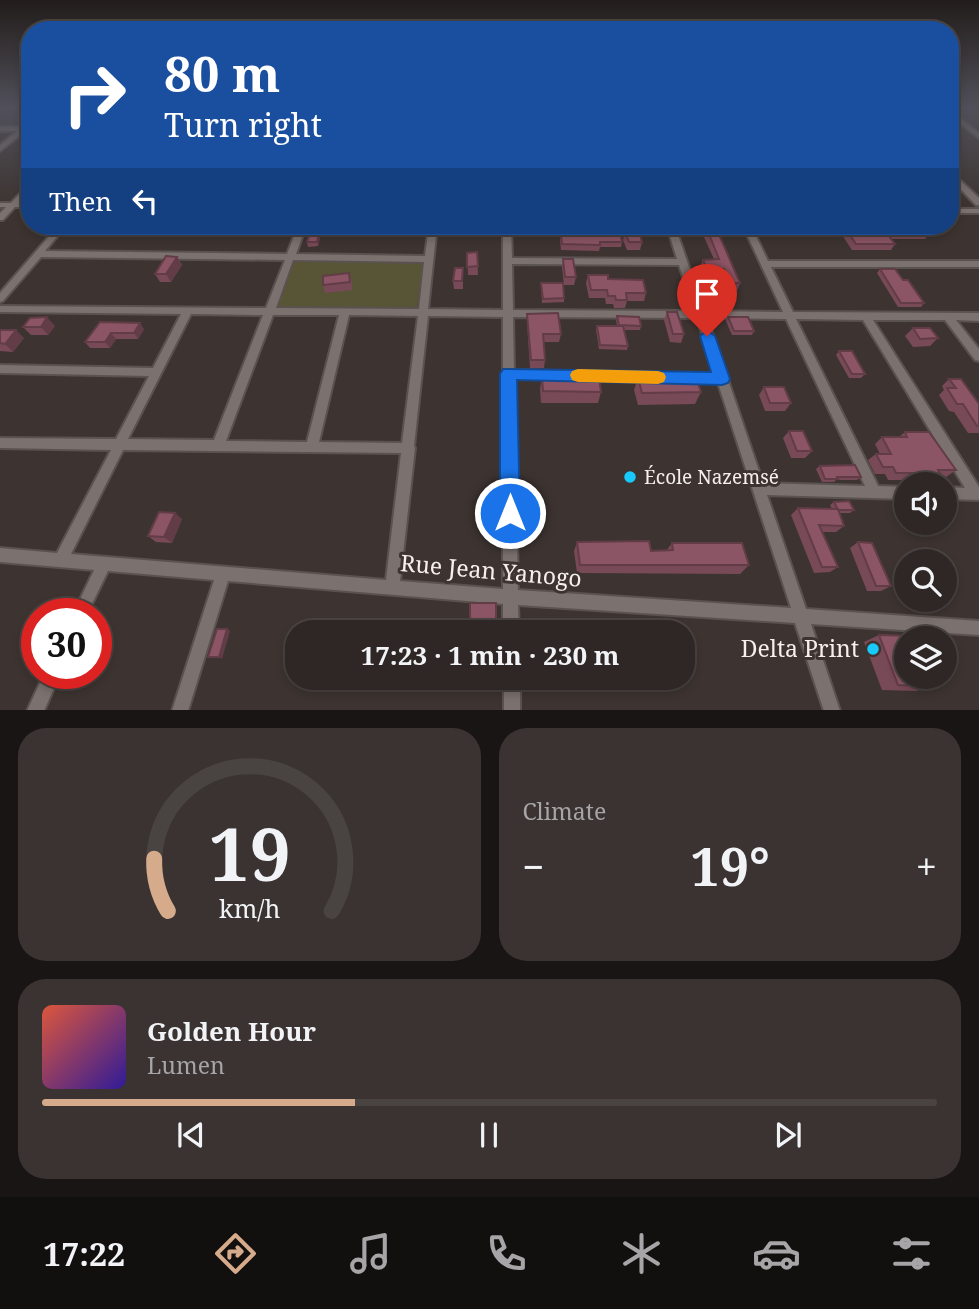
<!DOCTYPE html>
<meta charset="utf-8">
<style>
:root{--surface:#2e2725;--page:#3a3332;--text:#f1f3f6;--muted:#a7a5a7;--line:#494442;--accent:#d6ab8b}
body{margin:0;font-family:"Noto Serif",serif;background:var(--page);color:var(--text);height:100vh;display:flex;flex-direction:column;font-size:26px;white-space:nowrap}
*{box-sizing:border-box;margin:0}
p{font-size:23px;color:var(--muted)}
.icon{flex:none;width:38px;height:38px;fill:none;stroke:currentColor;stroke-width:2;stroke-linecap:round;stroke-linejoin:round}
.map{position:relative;height:710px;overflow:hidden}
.sheet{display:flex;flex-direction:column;gap:18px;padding:18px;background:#191514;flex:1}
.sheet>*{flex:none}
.banner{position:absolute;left:21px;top:21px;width:938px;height:214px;border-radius:28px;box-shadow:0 4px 10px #0003,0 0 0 2px var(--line);background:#1a4fa0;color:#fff;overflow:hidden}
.tools{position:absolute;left:894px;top:472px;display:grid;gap:14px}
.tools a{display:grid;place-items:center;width:63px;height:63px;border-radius:50%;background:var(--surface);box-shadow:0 4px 10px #0003,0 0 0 2px var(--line);font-size:35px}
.speed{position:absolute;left:21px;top:598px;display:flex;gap:14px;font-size:35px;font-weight:700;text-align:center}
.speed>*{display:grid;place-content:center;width:91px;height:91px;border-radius:50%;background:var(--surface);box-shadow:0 4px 10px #0003,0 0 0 2px var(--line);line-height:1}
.speed .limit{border:10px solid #d22;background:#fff;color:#111}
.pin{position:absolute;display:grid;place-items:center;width:60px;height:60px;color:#fff;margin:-72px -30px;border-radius:50% 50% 50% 0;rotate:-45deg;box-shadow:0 0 7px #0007}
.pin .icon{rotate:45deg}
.me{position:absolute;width:77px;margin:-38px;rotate:0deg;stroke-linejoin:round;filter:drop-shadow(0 0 5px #0008)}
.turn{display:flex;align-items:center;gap:24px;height:147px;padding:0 28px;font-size:32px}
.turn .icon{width:91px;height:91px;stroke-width:2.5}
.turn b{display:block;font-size:49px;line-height:60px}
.then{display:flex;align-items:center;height:66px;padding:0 28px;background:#0003;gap:14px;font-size:26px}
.big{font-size:52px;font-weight:700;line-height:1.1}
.sheet .widget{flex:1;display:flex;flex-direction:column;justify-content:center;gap:10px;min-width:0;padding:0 24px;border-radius:28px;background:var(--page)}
.sheet .dial{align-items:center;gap:0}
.dial svg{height:182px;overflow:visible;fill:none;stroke:var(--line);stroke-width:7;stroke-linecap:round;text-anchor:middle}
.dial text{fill:var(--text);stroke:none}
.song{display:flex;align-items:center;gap:21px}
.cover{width:84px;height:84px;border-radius:10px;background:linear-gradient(135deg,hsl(10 70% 55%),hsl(250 70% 35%))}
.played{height:7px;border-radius:4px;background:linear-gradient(90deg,var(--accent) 35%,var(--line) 35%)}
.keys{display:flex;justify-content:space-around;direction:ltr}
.heat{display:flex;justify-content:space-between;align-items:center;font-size:38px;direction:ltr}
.sheet .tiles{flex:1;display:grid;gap:18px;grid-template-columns:1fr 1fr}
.widget:last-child{grid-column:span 2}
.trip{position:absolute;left:285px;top:620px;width:410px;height:70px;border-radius:28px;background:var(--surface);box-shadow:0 4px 10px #0003,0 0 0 2px var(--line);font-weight:700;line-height:70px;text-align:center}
.dock{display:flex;height:112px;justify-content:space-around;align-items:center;background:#12100f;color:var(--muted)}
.dock .icon{width:49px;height:49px}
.dock .selected{color:var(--accent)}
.dock b{font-size:32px;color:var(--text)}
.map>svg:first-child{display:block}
</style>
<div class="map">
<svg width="979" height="711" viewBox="0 0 979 711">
<rect width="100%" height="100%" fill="#3d3431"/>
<path fill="#575535" d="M292,259L424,260L417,307H274Z"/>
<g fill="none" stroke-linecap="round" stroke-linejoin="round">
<defs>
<path id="minor" d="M0,107H16L0,110Z
M950,110L979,133V138L950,116Z
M30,121V127L27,130L0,151V145L17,131H0V127H21Z
M950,171L979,198V205H976L950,178Z
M27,186H30V193L20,203H30V207H15L3,220H0V213L6,207H0V203H11Z
M950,209H979V213H950Z
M58,226H66L45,251L287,254L298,226H306L296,254L425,256L429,226H437L428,309L503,310V226H511L512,258L677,259L667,226H675L704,311L783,312L743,226H751L768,261H979V267H771L793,312L979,313V321L956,320L979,349V361L975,360L945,320H873L979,487V500L945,499V487L965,488L863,320L796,319L878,486L906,487V499L767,495L806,609L979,621V635L811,624L840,711H824L795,623L518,605L519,632H503V604L228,581L188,711H172L214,580L108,571L87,614H73L94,570L0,562V548L57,553L111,450L0,448V438L116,439L149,376L0,373V365L153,368L181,314L0,312V306L266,308L285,260L41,257L3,301L0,302V293ZM293,260L424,262L419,309L276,308ZM512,264L679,265L694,311L513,310ZM191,314L263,315L214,440L128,439ZM273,315H339L307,442L226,441ZM349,315L418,316L402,443L319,442ZM428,316L503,317V589L400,581L415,448L414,446ZM513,317L697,318L715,375L514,370ZM707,318L786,319L865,486L763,483ZM514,378L718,383L791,608L518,590ZM123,450L401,453L386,580L71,554Z
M44,674H60L44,711H27Z
M504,677H520V711H504Z"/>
</defs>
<use href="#minor" stroke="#5a5250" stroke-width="4"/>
<use href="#minor" fill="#7b716e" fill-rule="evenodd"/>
</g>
<path fill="#784957" d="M312,226H323L318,246L308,247L307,242Z
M578,226H612L622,242L621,247H600L599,251L561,250L560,240L561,235H579Z
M836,226H855L863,230L880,231L876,226H926L930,232L925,239H891L895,244L891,250H852Z
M707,229L740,283L737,291L725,290L721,276H704L700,267L703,260L714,259L704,237Z
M625,232L642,242L640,250H627L623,240Z
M477,252L478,275H468L467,253Z
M177,257L182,265L171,282H160L155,274Z
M563,259L576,277L574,285H564L562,267Z
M463,268V289H454L453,281Z
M880,269L903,280L924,303L921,307H898L877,273Z
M349,273L352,281V290L325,293L323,285Z
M588,275L608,279L646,293L644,301H627L625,308H614L613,304H606L605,298H589L586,283Z
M541,283L564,298V302L542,303Z
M667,312L684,334L681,343L670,342L664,320Z
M527,314L561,334L559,342H544L545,360L544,368H530L527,323Z
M617,316L641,326L640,330H624L628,346L627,350L599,349L596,330L597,326H617L616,320Z
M728,317L754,331L752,335H732L726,321Z
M100,322L144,329L138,339H116L110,348H90L85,342Z
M55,326L48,335H31L23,327Z
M913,328L938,338L930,346L913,347L905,336Z
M0,330L24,338L13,352L0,351Z
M839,351L865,374L861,378H849L836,355Z
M542,377L601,392L598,403H541L540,389Z
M638,378L701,392L695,404L638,405L634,390Z
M949,379L979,404V433H968L954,412L949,411L939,395L944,390L942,386Z
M764,387L791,403L785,411H765L759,395Z
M789,431L812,451L805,458H791L783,438Z
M905,432L956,470L946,477H942L933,484H922L920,480H888L885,474H875L868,460L876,454H880L875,444L882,437H899Z
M820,466L861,477L857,480H836L834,482H822L816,469Z
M834,502L854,510L850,513H839L844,526L836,532H822L838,567L830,572L814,573L791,515L798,508L832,509L830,505Z
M182,519L172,543L156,542L148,536Z
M577,542L651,551H666L672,543L749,565L740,574L577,573L574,551Z
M858,542L891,586L881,591H867L850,548Z
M496,603V627H470V622Z
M879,635L934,686L916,691L882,690L864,642Z"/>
<path fill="#623c47" d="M321,226H323L318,246L317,242Z
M177,257L182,265L171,282L166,274Z
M47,317L55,326L48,335L41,327Z
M140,323L144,329L138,339L134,333Z
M16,330L24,338L13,352L5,344Z
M111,333L116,339L110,348L105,342Z
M175,513L182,519L172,543L164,537Z
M227,629L230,631L222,659L219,657Z"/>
<path fill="#8c5565" stroke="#623c47" stroke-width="2" d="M312,226H321L317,242H307Z
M579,226H612V227H619L622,242H600V245L562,244L561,235H581Z
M844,226H855L863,230L885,231L895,244H856Z
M887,226H926L930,232L891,231Z
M707,229L717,230L740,283H728L724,269H707L703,260L719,259Z
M639,231L642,242H629L625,232Z
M477,252L478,266L467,267V253Z
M166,256L177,257L166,274H155Z
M563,259H573L576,277H565Z
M455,268H463L462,281H453Z
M880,269H895L903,280H908L924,303H901Z
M349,273L350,282L323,285V276Z
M588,275H608V279L643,280L646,293H626L627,300H616L615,296H608L607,290H591Z
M541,283H563L564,298L543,299Z
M667,312H677L684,334H673Z
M558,313L561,334H543L545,360H531L527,314Z
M617,316L639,317L641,326L619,325Z
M47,317L41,327H23L30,318Z
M728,317H748L754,331H734Z
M100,322L140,323L134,333H111L105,342H85Z
M597,326H623L628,346L600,345Z
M913,328H930L938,338L920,339Z
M0,330H16L5,344L0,343Z
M839,351H852L865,374H852Z
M542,377L599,378L601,392L543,391Z
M696,377L701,392L642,393L638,378Z
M949,379H961L979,404V426H977L963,404H957L947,388H956Z
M764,387H784L791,403H770Z
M789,431H803L812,451H797Z
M905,432H929L956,470H938L942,477H931L929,473H896L893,467H883L876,454H891L882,437H907Z
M855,465L861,477H837L838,479H825L820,466Z
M849,501L854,510H838L834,502Z
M798,508L838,509L844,526L819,525L838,567H822Z
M159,512L175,513L164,537L148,536Z
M649,541L651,551L673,550L672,543H742L749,565H580L577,542Z
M858,542L872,543L891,586H876Z
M470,603H496V623L470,622Z
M647,628H672L673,632H648Z
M217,629H227L219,657H208Z
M879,635L912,636L913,639H906V677H930L934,686L898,685Z"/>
<linearGradient id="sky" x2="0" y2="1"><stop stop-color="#221d1b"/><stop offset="0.52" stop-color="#51505a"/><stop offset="1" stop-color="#51505a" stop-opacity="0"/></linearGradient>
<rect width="979" height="207" fill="url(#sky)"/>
<path fill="#1a73e8" stroke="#114b97" stroke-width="2" d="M707,330L715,336L730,379L728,383L722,385L517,380L520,513L517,520L510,523L503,520L500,513V374L503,369L711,372L700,336Z"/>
<path fill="#f59e0b" d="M578,369L658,371L664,373L666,377L664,382L658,384L578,382L572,380L570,375L572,371Z"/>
<g fill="#17cafb" stroke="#3d3431" stroke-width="2.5">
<circle cx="630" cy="477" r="7"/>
<circle cx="873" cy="649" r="7"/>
</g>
<g text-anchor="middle" stroke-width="6" stroke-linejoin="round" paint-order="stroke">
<g font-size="19" fill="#f5efed" stroke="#3d3431" text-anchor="start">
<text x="644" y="484">École Nazemsé</text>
</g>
<g font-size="23" fill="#f5efed" stroke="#3d3431">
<text transform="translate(491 571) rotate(5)" y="8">Rue Jean Yanogo</text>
</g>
<g font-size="23" fill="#f5efed" stroke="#3d3431" text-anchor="end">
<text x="859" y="657">Delta Print</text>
</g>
</g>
</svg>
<div class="tools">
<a><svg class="icon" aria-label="sound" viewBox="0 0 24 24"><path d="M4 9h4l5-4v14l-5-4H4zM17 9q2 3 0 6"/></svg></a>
<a><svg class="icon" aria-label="search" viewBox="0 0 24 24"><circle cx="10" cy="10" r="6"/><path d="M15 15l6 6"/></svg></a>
<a><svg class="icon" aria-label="layers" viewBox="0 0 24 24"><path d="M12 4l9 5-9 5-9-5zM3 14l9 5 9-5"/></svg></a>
</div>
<div class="speed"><div class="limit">30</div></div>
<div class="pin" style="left:707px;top:336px;background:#d93025"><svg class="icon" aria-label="arrive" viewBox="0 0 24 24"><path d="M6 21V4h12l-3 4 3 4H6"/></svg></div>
<svg class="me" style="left:510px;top:513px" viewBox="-20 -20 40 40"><circle r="17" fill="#1a73e8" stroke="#fff" stroke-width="3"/><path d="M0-11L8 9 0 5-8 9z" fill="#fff"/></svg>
<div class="trip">17:23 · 1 min · 230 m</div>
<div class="banner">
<div class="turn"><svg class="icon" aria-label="right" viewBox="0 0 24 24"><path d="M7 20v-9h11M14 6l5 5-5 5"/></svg><div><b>80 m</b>Turn right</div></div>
<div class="then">Then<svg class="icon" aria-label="left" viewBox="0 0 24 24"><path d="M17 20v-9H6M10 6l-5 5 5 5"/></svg></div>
</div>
</div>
<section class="sheet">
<div class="tiles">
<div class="widget dial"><svg viewBox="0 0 100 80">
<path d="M14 69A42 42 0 1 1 86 69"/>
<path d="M14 69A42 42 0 0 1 8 46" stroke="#d6ab8b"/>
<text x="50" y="56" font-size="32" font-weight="700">19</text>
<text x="50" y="72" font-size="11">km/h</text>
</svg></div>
<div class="widget"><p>Climate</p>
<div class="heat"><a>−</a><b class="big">19°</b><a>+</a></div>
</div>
<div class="widget">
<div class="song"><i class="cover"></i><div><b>Golden Hour</b><p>Lumen</p></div></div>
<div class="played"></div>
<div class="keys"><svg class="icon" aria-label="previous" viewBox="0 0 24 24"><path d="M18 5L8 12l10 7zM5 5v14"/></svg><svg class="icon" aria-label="pause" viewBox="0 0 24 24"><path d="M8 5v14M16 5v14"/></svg><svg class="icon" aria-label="next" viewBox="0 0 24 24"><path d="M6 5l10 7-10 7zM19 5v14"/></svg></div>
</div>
</div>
</section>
<nav class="dock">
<b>17:22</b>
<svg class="icon selected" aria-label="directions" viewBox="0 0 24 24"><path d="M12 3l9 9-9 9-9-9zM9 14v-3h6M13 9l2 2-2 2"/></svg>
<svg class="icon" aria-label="music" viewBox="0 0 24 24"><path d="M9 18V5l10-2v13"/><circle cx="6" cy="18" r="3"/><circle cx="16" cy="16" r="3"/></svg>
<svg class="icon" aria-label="phone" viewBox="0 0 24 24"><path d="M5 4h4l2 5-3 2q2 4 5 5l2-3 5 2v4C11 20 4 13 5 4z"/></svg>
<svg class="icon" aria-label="climate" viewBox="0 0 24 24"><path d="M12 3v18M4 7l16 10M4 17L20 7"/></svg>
<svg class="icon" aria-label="car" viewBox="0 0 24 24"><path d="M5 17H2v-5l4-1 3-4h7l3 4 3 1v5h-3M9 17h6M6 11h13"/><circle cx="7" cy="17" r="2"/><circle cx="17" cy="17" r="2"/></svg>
<svg class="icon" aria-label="filters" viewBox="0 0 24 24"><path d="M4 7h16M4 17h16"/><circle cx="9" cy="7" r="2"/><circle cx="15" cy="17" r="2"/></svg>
</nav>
